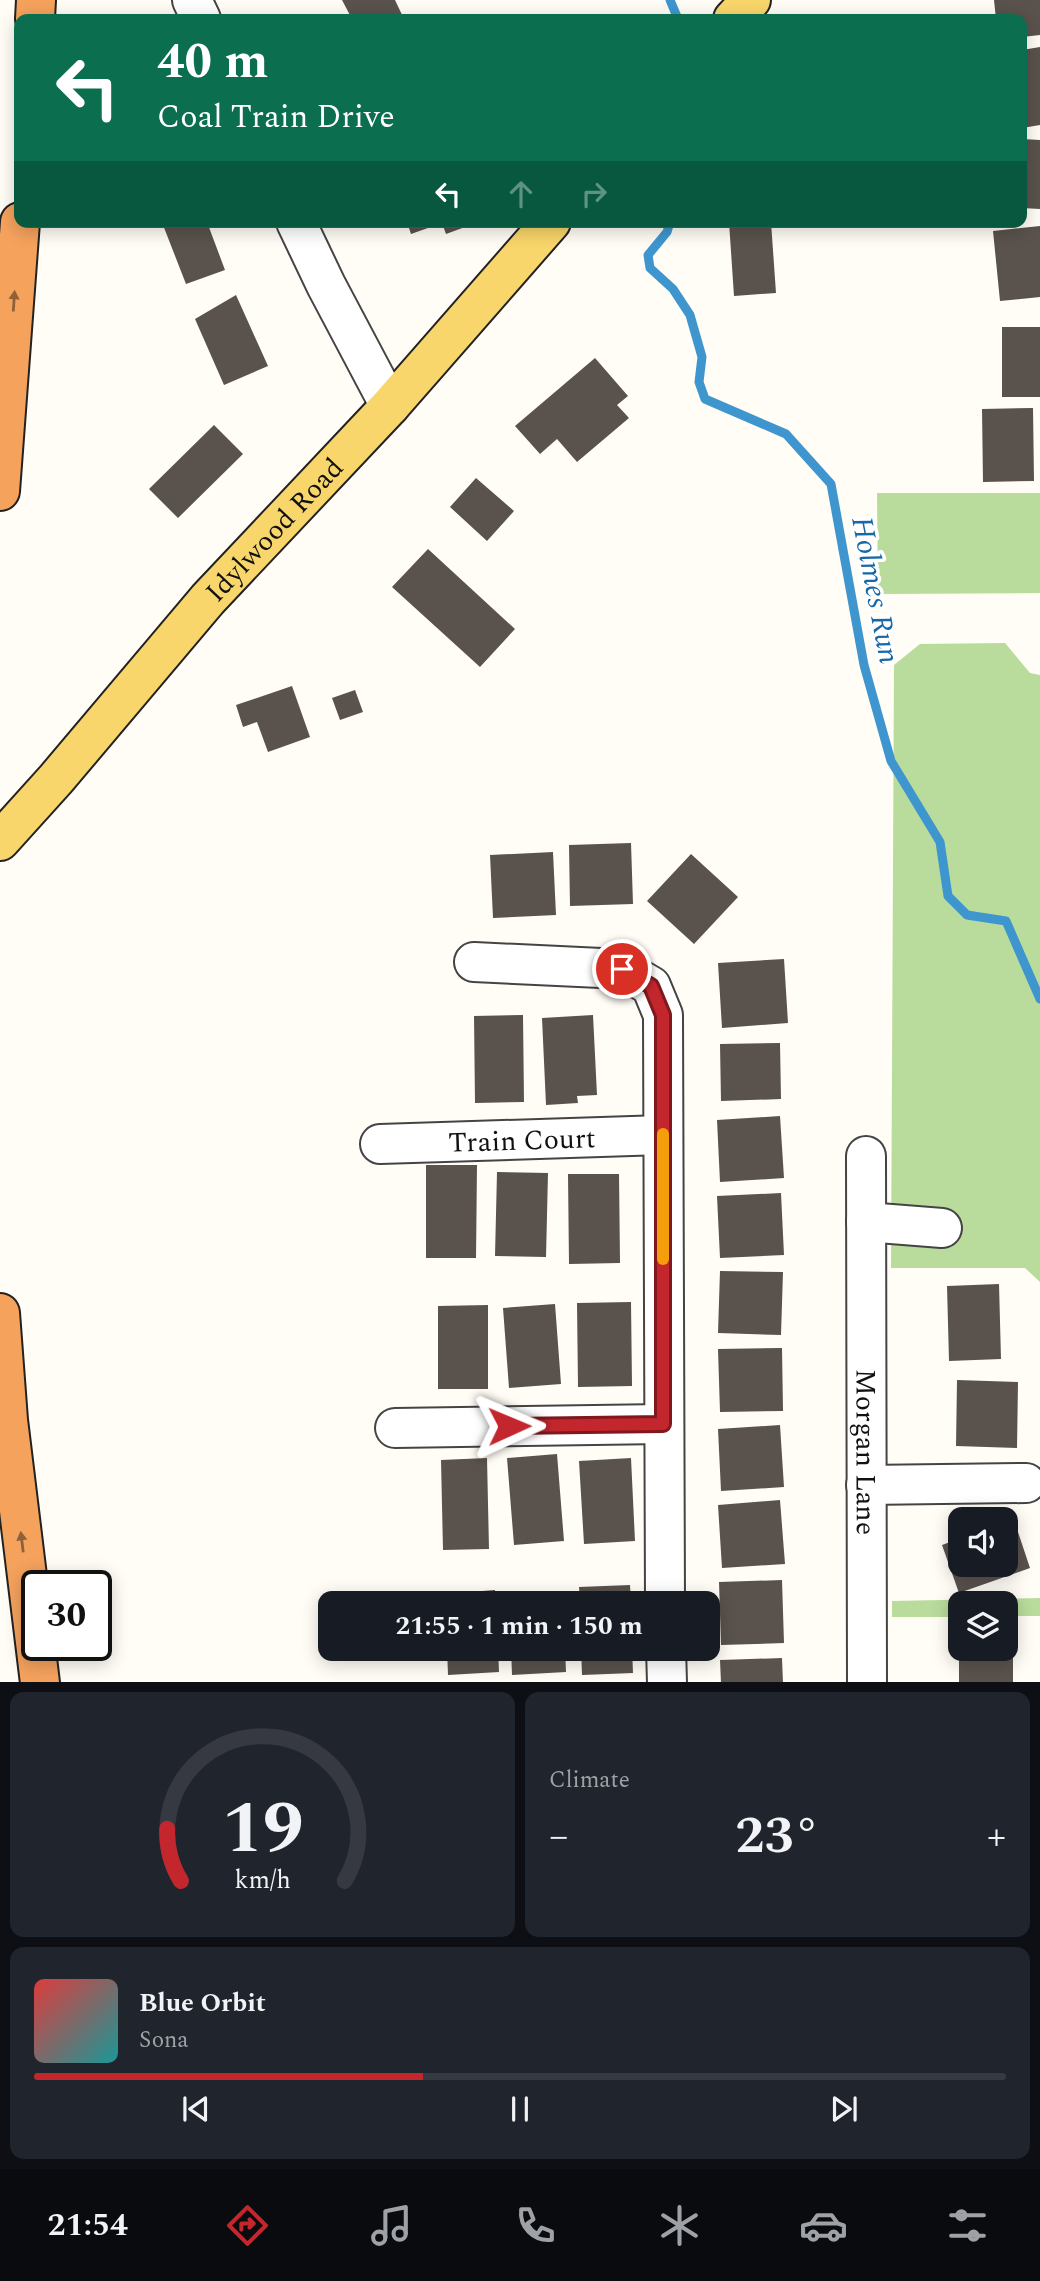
<!DOCTYPE html>
<meta charset="utf-8">
<style>
:root{--surface:#171b24;--page:#20242c;--text:#f1f3f6;--muted:#9ea1a6;--line:#363941;--accent:#c4262e}
body{margin:0;font-family:Spectral,serif;background:var(--page);color:var(--text);height:100vh;display:flex;flex-direction:column;font-size:26px;white-space:nowrap}
*{box-sizing:border-box;margin:0}
p{font-size:23px;color:var(--muted)}
.icon{flex:none;width:38px;height:38px;fill:none;stroke:currentColor;stroke-width:2;stroke-linecap:round;stroke-linejoin:round}
.map{position:relative;height:1682px;overflow:hidden}
.panel{display:flex;flex-direction:column;gap:10px;padding:10px;background:#0d0f14;flex:1}
.panel>*{flex:none}
.banner{position:absolute;left:14px;top:14px;width:1013px;height:214px;border-radius:14px;box-shadow:0 4px 18px #0003;background:#0b6e4f;color:#fff;overflow:hidden}
.controls{position:absolute;left:948px;top:1507px;display:grid;gap:14px}
.controls a{display:grid;place-items:center;width:70px;height:70px;border-radius:14px;background:var(--surface);box-shadow:0 4px 18px #0003;font-size:35px}
.speed{position:absolute;left:21px;top:1570px;display:flex;gap:14px;font-size:35px;font-weight:700;text-align:center}
.speed>*{display:grid;place-content:center;width:91px;height:91px;border-radius:50%;background:var(--surface);box-shadow:0 4px 18px #0003;line-height:1}
.speed .limit{border:4px solid #111;border-radius:10px;background:#fff;color:#111}
.pin{position:absolute;display:grid;place-items:center;width:60px;height:60px;color:#fff;margin:-30px;border:4px solid #fff;border-radius:50%;box-shadow:0 2px 7px #0007}
.me{position:absolute;width:77px;margin:-38px;rotate:89deg;stroke-linejoin:round;filter:drop-shadow(0 0 5px #0008)}
.turn{display:flex;align-items:center;gap:24px;height:147px;padding:0 28px;font-size:32px}
.turn .icon{width:91px;height:91px;stroke-width:2.5}
.turn b{display:block;font-size:49px;line-height:60px}
.lanes{display:flex;align-items:center;height:66px;padding:0 28px;background:#0003;justify-content:center;gap:35px;direction:ltr}
.lanes .off{opacity:.35}
.big{font-size:52px;font-weight:700;line-height:1.1}
.panel .widget{flex:1;display:flex;flex-direction:column;justify-content:center;gap:10px;min-width:0;padding:0 24px;border-radius:14px;background:var(--page)}
.panel .dial{align-items:center;gap:0}
.dial svg{height:182px;overflow:visible;fill:none;stroke:var(--line);stroke-width:7;stroke-linecap:round;text-anchor:middle}
.dial text{fill:var(--text);stroke:none}
.song{display:flex;align-items:center;gap:21px}
.cover{width:84px;height:84px;border-radius:10px;background:linear-gradient(135deg,hsl(0 70% 55%),hsl(180 70% 35%))}
.played{height:7px;border-radius:4px;background:linear-gradient(90deg,var(--accent) 40%,var(--line) 40%)}
.keys{display:flex;justify-content:space-around;direction:ltr}
.heat{display:flex;justify-content:space-between;align-items:center;font-size:38px;direction:ltr}
.panel .tiles{flex:1;display:grid;gap:10px;grid-template-columns:1fr 1fr}
.widget:last-child{grid-column:span 2}
.trip{position:absolute;left:318px;top:1591px;width:402px;height:70px;border-radius:14px;background:var(--surface);box-shadow:0 4px 18px #0003;font-weight:700;line-height:70px;text-align:center}
.dock{display:flex;height:112px;justify-content:space-around;align-items:center;background:#090b0e;color:var(--muted)}
.dock .icon{width:49px;height:49px}
.dock .active{color:var(--accent)}
.dock b{font-size:32px;color:var(--text)}
.map>svg:first-child{display:block}
</style>
<div class="map">
<svg width="1040" height="1683" viewBox="0 0 1040 1683">
<rect width="100%" height="100%" fill="#fffdf5"/>
<path fill="#b9dc9c" d="M877,493H1040V593L878,594Z
M1005,643L1030,673L1040,675V1282L1025,1268H891L894,665L920,644Z
M1040,1598V1616H1006V1603H961V1617H892V1601Z"/>
<g fill="none" stroke-linecap="round" stroke-linejoin="round">
<path stroke="#3f96cf" stroke-width="9" d="M670,0L678,19
M670,222L667,232L648,255L650,268L673,289L690,315L702,357L699,382L705,399L786,434L831,484L864,665L891,761L940,842L948,896L967,915L1006,921L1040,999"/>
</g>
<path fill="#5a524d" d="M342,0H395L404,19H352Z
M994,0H1040V35L1022,37V19H996Z
M1040,47V125L1022,128V50Z
M1022,139L1040,140V209L1022,208Z
M170,222H207L225,270L186,284L163,225Z
M407,222H464L465,227L446,234L442,223L411,234Z
M729,222H771L776,293L734,296Z
M1040,226V297L1000,301L993,231Z
M236,295L268,366L224,385L195,319Z
M1002,327H1040V397H1002Z
M595,358L628,396L617,405L629,418L577,462L557,439L540,454L515,426Z
M1033,408L1034,481L983,482L982,409Z
M214,425L243,454L178,518L149,489Z
M476,478L514,511L487,541L450,507Z
M428,549L515,629L480,667L392,587Z
M292,686L310,737L268,752L257,722L243,727L236,705Z
M355,690L363,712L340,720L332,698Z
M631,843L633,904L570,906L569,845Z
M553,852L556,915L493,918L490,855Z
M691,854L738,897L694,944L647,901Z
M784,959L788,1023L722,1028L718,963Z
M523,1015L524,1102L475,1103L474,1016Z
M593,1015L597,1095L577,1096L578,1103L546,1105L542,1018Z
M780,1043L781,1099L721,1101L720,1044Z
M780,1116L784,1178L720,1182L717,1120Z
M426,1165H477L476,1258H426Z
M497,1172L548,1173L546,1257L495,1256Z
M568,1174H619L620,1263L569,1264Z
M781,1193L784,1255L720,1258L717,1196Z
M720,1271L783,1272L781,1335L718,1333Z
M999,1284L1001,1359L949,1361L947,1286Z
M631,1302L632,1386L578,1387L577,1303Z
M555,1304L561,1384L509,1388L503,1308Z
M488,1305V1389H438V1306Z
M782,1348L783,1411L720,1412L718,1349Z
M957,1380L1018,1382L1017,1448L956,1446Z
M780,1425L784,1487L721,1491L718,1429Z
M557,1454L564,1541L514,1545L507,1458Z
M487,1458L489,1549L443,1550L441,1460Z
M631,1458L635,1541L584,1544L579,1461Z
M780,1500L785,1564L722,1568L718,1505Z
M1014,1520L1030,1568L959,1593L942,1545L961,1538V1564H1006V1522Z
M782,1580L784,1643L721,1645L719,1582Z
M630,1585L631,1603H580L579,1587Z
M495,1590V1603H444V1594Z
M561,1592L562,1603H508V1595Z
M1006,1623H1013V1683H959V1648H1006Z
M447,1648H498L499,1672L448,1675Z
M511,1648H565L566,1672L512,1675Z
M581,1648H632L633,1673L582,1675Z
M782,1658L783,1683H721L720,1660Z"/>
<g fill="none" stroke-linecap="round" stroke-linejoin="round">
<defs>
<g id="minor">
<path d="M192,0L201,19"/>
<path d="M296,222L326,285L390,406"/>
<path d="M474,962L622,969L651,986L663,1015L665,1603"/>
<path id="s1" d="M380,1144L663,1135"/>
<path id="s2" d="M866,1156L867,1683"/>
<path d="M866,1222L942,1228"/>
<path d="M395,1428L663,1424"/>
<path d="M866,1485L1026,1483"/>
<path d="M666,1648L667,1683"/>
</g>
<g id="major">
<path d="M733,19L751,0"/>
<path id="s3" d="M0,841L56,779L208,599L390,406L551,222"/>
</g>
<path id="highway" d="M35,19L36,0
M0,491L20,222
M0,1313L8,1420L40,1683"/>
</defs>
<use href="#minor" stroke="#444" stroke-width="42"/>
<use href="#major" stroke="#222" stroke-width="42"/>
<use href="#highway" stroke="#222" stroke-width="42"/>
<use href="#minor" stroke="#fff" stroke-width="38"/>
<use href="#major" stroke="#f9d66b" stroke-width="38"/>
<use href="#highway" stroke="#f5a25d" stroke-width="38"/>
</g>
<defs><path id="oneway-solid" d="M-6-.8H1V-3.2L6.5 0L1 3.2V.8H-6Z" transform="scale(1.75)"/></defs>
<g fill="#8e613b">
<use href="#oneway-solid" transform="translate(14 301) rotate(-86)"/>
<use href="#oneway-solid" transform="translate(22 1542) rotate(-97)"/>
</g>
<g fill="none" stroke-linecap="round" stroke-linejoin="round">
<defs>
<path id="route" d="M509,1426L663,1424V1015L651,986L622,969"/>
</defs>
<use href="#route" stroke="#7f191e" stroke-width="18"/>
<use href="#route" stroke="#c4262e" stroke-width="12"/>
<path stroke="#f59e0b" stroke-width="12" d="M663,1134V1259"/>
</g>
<g text-anchor="middle" stroke-width="7" stroke-linejoin="round" paint-order="stroke">
<g font-size="28" fill="#111" stroke="#fff">
<text dy="10" stroke="none"><textPath href="#s3" startOffset="415">Idylwood Road</textPath></text>
<text dy="10" stroke="none"><textPath href="#s1" startOffset="142">Train Court</textPath></text>
<text dy="10" stroke="none"><textPath href="#s2" startOffset="296">Morgan Lane</textPath></text>
</g>
<g font-size="30" font-style="italic" fill="#1768a6" stroke="#fff">
<text transform="translate(876 590) rotate(79)" y="10">Holmes Run</text>
</g>
</g>
</svg>
<div class="controls">
<a><svg class="icon" aria-label="sound" viewBox="0 0 24 24"><path d="M4 9h4l5-4v14l-5-4H4zM17 9q2 3 0 6"/></svg></a>
<a><svg class="icon" aria-label="layers" viewBox="0 0 24 24"><path d="M12 4l9 5-9 5-9-5zM3 14l9 5 9-5"/></svg></a>
</div>
<div class="speed"><div class="limit">30</div></div>
<div class="pin" style="left:622px;top:969px;background:#d93025"><svg class="icon" aria-label="arrive" viewBox="0 0 24 24"><path d="M6 21V4h12l-3 4 3 4H6"/></svg></div>
<svg class="me" style="left:509px;top:1426px" viewBox="-20 -20 40 40"><path d="M0-17L14 15 0 8-14 15z" fill="#c4262e" stroke="#fff" stroke-width="4"/></svg>
<div class="trip">21:55 · 1 min · 150 m</div>
<div class="banner">
<div class="turn"><svg class="icon" aria-label="left" viewBox="0 0 24 24"><path d="M17 20v-9H6M10 6l-5 5 5 5"/></svg><div><b>40 m</b>Coal Train Drive</div></div>
<div class="lanes"><svg class="icon" aria-label="left" viewBox="0 0 24 24"><path d="M17 20v-9H6M10 6l-5 5 5 5"/></svg><svg class="icon off" aria-label="ahead" viewBox="0 0 24 24"><path d="M12 20V5M6 11l6-6 6 6"/></svg><svg class="icon off" aria-label="right" viewBox="0 0 24 24"><path d="M7 20v-9h11M14 6l5 5-5 5"/></svg></div>
</div>
</div>
<section class="panel">
<div class="tiles">
<div class="widget dial"><svg viewBox="0 0 100 80">
<path d="M14 69A42 42 0 1 1 86 69"/>
<path d="M14 69A42 42 0 0 1 8 46" stroke="#c4262e"/>
<text x="50" y="56" font-size="32" font-weight="700">19</text>
<text x="50" y="72" font-size="11">km/h</text>
</svg></div>
<div class="widget"><p>Climate</p>
<div class="heat"><a>−</a><b class="big">23°</b><a>+</a></div>
</div>
<div class="widget">
<div class="song"><i class="cover"></i><div><b>Blue Orbit</b><p>Sona</p></div></div>
<div class="played"></div>
<div class="keys"><svg class="icon" aria-label="previous" viewBox="0 0 24 24"><path d="M18 5L8 12l10 7zM5 5v14"/></svg><svg class="icon" aria-label="pause" viewBox="0 0 24 24"><path d="M8 5v14M16 5v14"/></svg><svg class="icon" aria-label="next" viewBox="0 0 24 24"><path d="M6 5l10 7-10 7zM19 5v14"/></svg></div>
</div>
</div>
</section>
<nav class="dock">
<b>21:54</b>
<svg class="icon active" aria-label="directions" viewBox="0 0 24 24"><path d="M12 3l9 9-9 9-9-9zM9 14v-3h6M13 9l2 2-2 2"/></svg>
<svg class="icon" aria-label="music" viewBox="0 0 24 24"><path d="M9 18V5l10-2v13"/><circle cx="6" cy="18" r="3"/><circle cx="16" cy="16" r="3"/></svg>
<svg class="icon" aria-label="phone" viewBox="0 0 24 24"><path d="M5 4h4l2 5-3 2q2 4 5 5l2-3 5 2v4C11 20 4 13 5 4z"/></svg>
<svg class="icon" aria-label="climate" viewBox="0 0 24 24"><path d="M12 3v18M4 7l16 10M4 17L20 7"/></svg>
<svg class="icon" aria-label="car" viewBox="0 0 24 24"><path d="M5 17H2v-5l4-1 3-4h7l3 4 3 1v5h-3M9 17h6M6 11h13"/><circle cx="7" cy="17" r="2"/><circle cx="17" cy="17" r="2"/></svg>
<svg class="icon" aria-label="filters" viewBox="0 0 24 24"><path d="M4 7h16M4 17h16"/><circle cx="9" cy="7" r="2"/><circle cx="15" cy="17" r="2"/></svg>
</nav>
